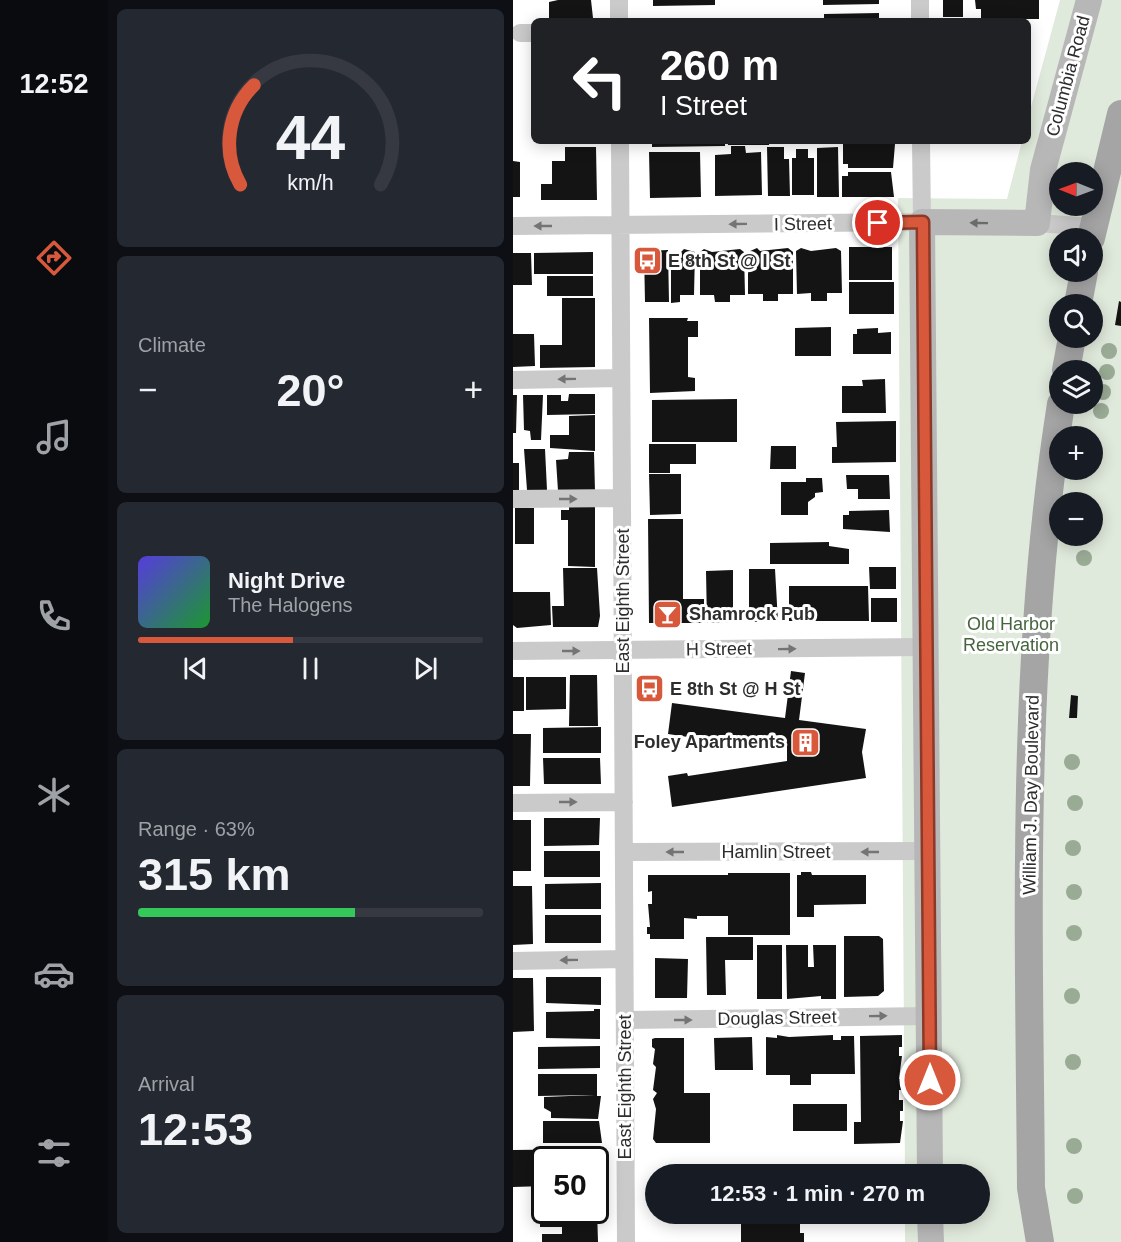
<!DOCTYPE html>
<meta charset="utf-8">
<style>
:root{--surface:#171b24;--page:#242831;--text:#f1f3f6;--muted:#9ea1a6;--line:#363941;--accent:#d8583c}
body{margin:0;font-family:Arial,sans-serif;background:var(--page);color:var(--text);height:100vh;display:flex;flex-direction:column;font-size:22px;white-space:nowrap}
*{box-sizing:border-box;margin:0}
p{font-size:20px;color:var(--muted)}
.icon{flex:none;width:33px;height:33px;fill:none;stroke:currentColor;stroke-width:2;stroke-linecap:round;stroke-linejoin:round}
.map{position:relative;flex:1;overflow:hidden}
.side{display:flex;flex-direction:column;gap:9px;padding:9px;background:#0d0f14;width:405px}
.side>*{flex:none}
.hud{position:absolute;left:18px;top:18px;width:500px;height:126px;border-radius:9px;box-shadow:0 3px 15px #0003;background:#202124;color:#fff;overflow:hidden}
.needle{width:39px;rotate:271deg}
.controls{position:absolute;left:536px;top:162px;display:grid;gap:12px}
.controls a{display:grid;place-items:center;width:54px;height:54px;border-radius:50%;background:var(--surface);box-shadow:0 3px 15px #0003;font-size:30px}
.speed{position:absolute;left:18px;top:1146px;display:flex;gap:12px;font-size:30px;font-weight:700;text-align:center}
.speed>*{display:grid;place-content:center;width:78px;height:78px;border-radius:50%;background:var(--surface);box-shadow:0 3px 15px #0003;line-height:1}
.speed .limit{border:3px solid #111;border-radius:9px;background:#fff;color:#111}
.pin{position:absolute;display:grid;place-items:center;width:51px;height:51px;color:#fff;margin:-26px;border:3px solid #fff;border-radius:50%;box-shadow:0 2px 6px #0007}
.me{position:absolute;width:66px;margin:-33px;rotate:0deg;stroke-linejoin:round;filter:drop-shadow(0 0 4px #0008)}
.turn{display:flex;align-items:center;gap:21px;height:126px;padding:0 30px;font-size:27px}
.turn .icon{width:78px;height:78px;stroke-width:2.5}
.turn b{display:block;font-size:42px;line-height:51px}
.big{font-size:45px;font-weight:700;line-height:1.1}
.side .card{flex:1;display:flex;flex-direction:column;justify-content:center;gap:9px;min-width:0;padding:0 21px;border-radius:9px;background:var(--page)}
.side .dial{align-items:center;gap:0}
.dial svg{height:156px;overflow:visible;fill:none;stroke:var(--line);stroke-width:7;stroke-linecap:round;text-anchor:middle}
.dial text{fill:var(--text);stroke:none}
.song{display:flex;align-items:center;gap:18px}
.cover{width:72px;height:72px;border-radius:9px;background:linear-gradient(135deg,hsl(250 70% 55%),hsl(130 70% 35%))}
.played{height:6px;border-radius:3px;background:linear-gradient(90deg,var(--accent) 45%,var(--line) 45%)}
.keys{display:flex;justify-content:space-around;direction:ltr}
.heat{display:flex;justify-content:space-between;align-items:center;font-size:33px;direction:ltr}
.charge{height:9px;border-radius:4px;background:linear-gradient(90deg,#34c759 63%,var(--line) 0)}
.trip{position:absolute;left:132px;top:1164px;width:345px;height:60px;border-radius:30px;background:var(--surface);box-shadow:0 3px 15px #0003;font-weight:700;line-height:60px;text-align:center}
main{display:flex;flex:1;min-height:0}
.tab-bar{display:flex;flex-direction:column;width:108px;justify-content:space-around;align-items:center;background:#090b0e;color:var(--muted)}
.tab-bar .icon{width:42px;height:42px}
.tab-bar .active{color:var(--accent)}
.tab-bar b{font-size:27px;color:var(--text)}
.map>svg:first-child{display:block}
</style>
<main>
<nav class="tab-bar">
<b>12:52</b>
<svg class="icon active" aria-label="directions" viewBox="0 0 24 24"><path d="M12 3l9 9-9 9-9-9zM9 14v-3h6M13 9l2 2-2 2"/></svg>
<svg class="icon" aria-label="music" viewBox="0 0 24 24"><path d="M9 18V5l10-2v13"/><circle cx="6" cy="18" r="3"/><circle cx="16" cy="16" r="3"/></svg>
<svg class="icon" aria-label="phone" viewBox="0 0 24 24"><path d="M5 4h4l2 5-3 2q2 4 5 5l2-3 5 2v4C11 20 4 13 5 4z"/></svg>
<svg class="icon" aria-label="climate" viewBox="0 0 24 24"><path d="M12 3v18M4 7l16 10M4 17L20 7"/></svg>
<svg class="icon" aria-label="car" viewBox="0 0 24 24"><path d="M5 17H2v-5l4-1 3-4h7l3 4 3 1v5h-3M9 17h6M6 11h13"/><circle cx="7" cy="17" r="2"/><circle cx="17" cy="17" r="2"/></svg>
<svg class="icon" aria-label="filters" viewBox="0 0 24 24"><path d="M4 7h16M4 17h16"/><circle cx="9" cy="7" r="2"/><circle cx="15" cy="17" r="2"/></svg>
</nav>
<section class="side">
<div class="card dial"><svg viewBox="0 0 100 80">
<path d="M14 69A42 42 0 1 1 86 69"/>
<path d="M14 69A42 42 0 0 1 21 18" stroke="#d8583c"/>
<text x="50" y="56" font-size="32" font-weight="700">44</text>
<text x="50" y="72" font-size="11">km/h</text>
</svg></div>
<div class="card"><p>Climate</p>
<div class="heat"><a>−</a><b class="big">20°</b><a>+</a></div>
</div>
<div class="card">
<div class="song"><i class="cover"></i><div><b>Night Drive</b><p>The Halogens</p></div></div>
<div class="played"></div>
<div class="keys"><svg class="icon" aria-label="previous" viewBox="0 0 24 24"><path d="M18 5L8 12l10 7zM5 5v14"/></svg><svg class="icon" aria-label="pause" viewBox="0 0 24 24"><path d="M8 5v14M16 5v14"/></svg><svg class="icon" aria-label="next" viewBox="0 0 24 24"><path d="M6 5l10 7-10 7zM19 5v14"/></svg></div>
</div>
<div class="card"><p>Range · 63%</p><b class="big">315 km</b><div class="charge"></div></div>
<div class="card"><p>Arrival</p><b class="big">12:53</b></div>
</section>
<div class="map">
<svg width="608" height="1242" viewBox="0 0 608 1242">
<rect width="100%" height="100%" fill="#fff"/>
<path fill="#e0eadc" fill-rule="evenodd" d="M547,0H608V1242H392V1214H466V1174H392L385,198L494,199L509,141H514L515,118ZM546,172H579V206H546ZM546,238H579V272H546ZM546,304H579V338H546ZM546,370H579V404H546ZM546,436H579V470H546ZM546,502H579V536H546Z"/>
<path fill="#141414" d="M45,0H78L80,18L77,21L36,19V2Z
M140,0H202V5L140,6Z
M310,0H366V4L310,5Z
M430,0H450V17H430Z
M462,0H526V19H468V9H463Z
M366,13V21H311V14Z
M139,141H212V146L139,147Z
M215,141H256V145H215Z
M330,144H382L380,168H335V164H330Z
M218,146H232L233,153L248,152L249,195L202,196V155L218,154Z
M52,147H83L84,200H28V184H39V161H52Z
M254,147H271V159H276L277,196H255Z
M325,147L326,197H304V148Z
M283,149H295V158H301V195H279V158H283Z
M136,152H187L188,197L137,198Z
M0,161L7,162V197H0Z
M335,172H378L381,197H329V176H335Z
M336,247H379V280H336Z
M244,248L247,251L275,248L280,252V294H265V301H250V294H235V252Z
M288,248L298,251L323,248L328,251L329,293H314V301H298V293L284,294L283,251Z
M171,249L182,252L181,295H167V302L158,303V252H168Z
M191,249L199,252L227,249L231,252L232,295H217V302H202L201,295H187V252Z
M155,250L156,302H132L131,251Z
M80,252V274H21V253Z
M0,253H18L19,285H0Z
M34,276H80V296H34Z
M336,282H381V314H336Z
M49,298H82V367L27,368V345H49Z
M606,301L608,302V326L602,325Z
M136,318H175L174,321H185V337H175V377L182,378V391L137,393Z
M318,327V356H282V328Z
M365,328V333L378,332V354H340V334H344V329Z
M0,334H21L22,366L0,367Z
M372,379L373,413H329V386H350L349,380Z
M56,394H82V414L34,415V395H48V401H55Z
M0,395H4L3,433H0Z
M10,395H30L28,440H18L17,431L11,430Z
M224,399V442H139V400Z
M82,415V451L37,448V435H56V416Z
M383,421V462L319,463V447H324L323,422Z
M136,444H183V464H157V473H136Z
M258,446H283V469H257Z
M11,449H32L34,490H14Z
M56,452H81L82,491H45L43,460L55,459Z
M0,463H6V490H0Z
M136,474H168V514L137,515Z
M333,475H376L377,499H345V489H334Z
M293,478H309L310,492L302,493V497L295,502V515H268V482H293Z
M56,507H82V567L55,566V520H48V510H56Z
M2,508H21V544H2Z
M376,510L377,532L330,529V515H336V511Z
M135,519H170V599H191V623H136Z
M316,542V546L336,549V564H257V543Z
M356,567H383V589H357Z
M50,568H84L87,616L85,627H40L39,606H51Z
M236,569H262L265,622H236Z
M220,570V622L194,623L193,571Z
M276,586H355L356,621H276Z
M0,592H37L38,625L4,628L0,625Z
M358,598H384V622H358Z
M278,671L292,673L286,720L353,729L349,752L353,778L159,807L155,776L174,773L175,776L274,761V747L175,734V737L155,734L159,703L272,718Z
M57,675H84L85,726H56Z
M0,677H11V711H0Z
M13,677H53V709L13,710Z
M558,695L565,696L564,718H556Z
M88,727V753H30V728Z
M0,734H18L17,786H0Z
M30,758H87L88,784H31Z
M31,818H87L86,845L31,846Z
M0,820H18V871H0Z
M31,851H87V877H31Z
M288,872H298L299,875H353V904L301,905V917H284V875H288Z
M215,873H277V935H215V916H184V919L171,918V939H137V934H134V927H137L135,904H139V891L135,892V875H215Z
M88,883V909H32V884Z
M0,886H19L20,944L0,945Z
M32,915H88V943H32Z
M331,936H366L370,939L371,991L365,996L331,997Z
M193,937H240V960H212L213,995H194Z
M244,945H269V999H244Z
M273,945H295V967H301L300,945H323V999H308V996L274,999Z
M142,958L175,959L174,998H142Z
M33,977H88V1005L33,1003Z
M0,978H20L21,1031L0,1032Z
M81,1009H87V1039L33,1038V1012L81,1011Z
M264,1035L276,1037L320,1035V1040H328V1036H341L342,1074H298V1085H277V1075H253V1037L264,1038Z
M389,1035V1047H386V1056H389L386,1079H390V1090H386V1100H390V1111H387V1121H390L387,1143L341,1144V1122H348L347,1036Z
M239,1037L240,1070H202L201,1038Z
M142,1038H171V1093H197V1143H143L140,1139L143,1109L140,1099L144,1093L140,1090L143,1067L140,1064L142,1049L139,1047V1039Z
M87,1046V1068L25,1069V1047Z
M25,1074H84V1096H88L85,1119L38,1118V1112L31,1108V1097L82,1095L25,1096Z
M280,1104H334V1131H280Z
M30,1121H86L89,1143H30Z
M83,1149V1160H32V1186L0,1187V1150Z
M228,1167H287V1174H228Z
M84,1210L85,1242H29V1234H49V1227H27V1212Z
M228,1214H287V1233H291V1242H228Z"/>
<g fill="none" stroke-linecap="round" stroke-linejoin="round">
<path stroke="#cacaca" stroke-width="18" d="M407,0V21
M106,21V0
M7,33H21
M107,141L113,1242
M524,223L580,227
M0,226L409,222L408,141
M0,380L108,378
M0,499L109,498
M0,651L413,647
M0,803L111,802
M111,852L416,851
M0,961L111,959
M112,1020L417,1016"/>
<path stroke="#b7b7b7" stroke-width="26" d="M417,1174L409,222L524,223L530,170L576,0
M417,1214L418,1242"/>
<path stroke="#a5a5a5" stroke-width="28" d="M578,238L608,114
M565,304L571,272
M553,370L559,338
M527,1242L518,1188C516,926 507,663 548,404"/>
</g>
<g fill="#99aa95">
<circle cx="596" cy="351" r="8"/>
<circle cx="594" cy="372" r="8"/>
<circle cx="590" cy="392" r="8"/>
<circle cx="588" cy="411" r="8"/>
<circle cx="571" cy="558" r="8"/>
<circle cx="559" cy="762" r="8"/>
<circle cx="562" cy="803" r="8"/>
<circle cx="560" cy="848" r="8"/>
<circle cx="561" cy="892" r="8"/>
<circle cx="561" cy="933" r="8"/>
<circle cx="559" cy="996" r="8"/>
<circle cx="560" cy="1062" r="8"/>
<circle cx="561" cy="1146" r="8"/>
<circle cx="562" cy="1196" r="8"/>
</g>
<defs><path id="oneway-solid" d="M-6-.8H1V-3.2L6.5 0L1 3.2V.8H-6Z" transform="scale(1.5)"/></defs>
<use fill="#6b6b6b" href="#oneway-solid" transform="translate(466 223) rotate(-179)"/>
<g fill="#747474">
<use href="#oneway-solid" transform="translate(225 224) rotate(179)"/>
<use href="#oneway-solid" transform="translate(30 226) rotate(180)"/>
<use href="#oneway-solid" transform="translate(54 379) rotate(179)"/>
<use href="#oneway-solid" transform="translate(55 499)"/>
<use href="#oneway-solid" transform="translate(274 649) rotate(-1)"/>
<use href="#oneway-solid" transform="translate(58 651)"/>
<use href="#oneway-solid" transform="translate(55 802)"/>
<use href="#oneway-solid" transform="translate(162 852) rotate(180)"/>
<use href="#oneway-solid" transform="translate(357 852) rotate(180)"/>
<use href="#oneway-solid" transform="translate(56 960) rotate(179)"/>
<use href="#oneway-solid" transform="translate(365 1016) rotate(-1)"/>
<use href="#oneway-solid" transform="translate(170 1020)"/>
</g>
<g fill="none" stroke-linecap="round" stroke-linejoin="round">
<defs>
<path id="route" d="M365,223L410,222L417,1080"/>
</defs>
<use href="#route" stroke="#8c3927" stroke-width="15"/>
<use href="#route" stroke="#d8583c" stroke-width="10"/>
</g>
<defs>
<symbol id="bus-square" viewBox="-11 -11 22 22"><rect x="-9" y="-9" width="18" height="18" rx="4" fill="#d8583c" stroke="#fff"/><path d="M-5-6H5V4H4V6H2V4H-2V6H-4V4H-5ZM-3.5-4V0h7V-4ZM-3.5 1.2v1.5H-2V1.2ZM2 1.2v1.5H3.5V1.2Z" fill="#fff"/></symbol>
<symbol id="bar-square" viewBox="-11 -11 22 22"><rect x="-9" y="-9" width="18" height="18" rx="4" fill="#d8583c" stroke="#fff"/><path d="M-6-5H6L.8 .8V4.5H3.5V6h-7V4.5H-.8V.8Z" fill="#fff"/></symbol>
<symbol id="building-square" viewBox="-11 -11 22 22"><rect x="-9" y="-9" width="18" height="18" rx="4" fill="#d8583c" stroke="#fff"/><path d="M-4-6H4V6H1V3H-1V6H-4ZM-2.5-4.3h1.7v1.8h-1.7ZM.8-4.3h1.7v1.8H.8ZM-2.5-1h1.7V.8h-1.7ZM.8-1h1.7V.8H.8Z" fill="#fff"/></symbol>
</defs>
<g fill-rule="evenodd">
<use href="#bus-square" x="118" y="244" width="33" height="33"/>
<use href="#bar-square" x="138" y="598" width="33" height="33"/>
<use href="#bus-square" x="120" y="672" width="33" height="33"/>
<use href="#building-square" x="276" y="726" width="33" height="33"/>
</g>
<g text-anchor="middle" stroke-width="6" stroke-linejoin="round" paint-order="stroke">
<g font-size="18" fill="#2d2d2d" stroke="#fff">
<text transform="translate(555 76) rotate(-75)" y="6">Columbia Road</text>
<text transform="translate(290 224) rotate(-1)" y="6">I Street</text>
<text transform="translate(110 601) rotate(-90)" y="6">East Eighth Street</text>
<text transform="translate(206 649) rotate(-1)" y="6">H Street</text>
<text transform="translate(518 795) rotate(-89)" y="6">William J. Day Boulevard</text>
<text x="263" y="858">Hamlin Street</text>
<text transform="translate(264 1018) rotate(-1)" y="6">Douglas Street</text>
<text transform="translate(112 1087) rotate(-90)" y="6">East Eighth Street</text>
</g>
<g font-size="18" font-weight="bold" fill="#2d2d2d" stroke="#fff" text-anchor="start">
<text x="155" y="267">E 8th St @ I St</text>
<text x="176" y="620">Shamrock Pub</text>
<text x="157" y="695">E 8th St @ H St</text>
<text x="272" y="748" text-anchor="end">Foley Apartments</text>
</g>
<g font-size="18" fill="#46653e" stroke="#fff">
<text x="498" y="630">Old Harbor<tspan x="498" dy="21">Reservation</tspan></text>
</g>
</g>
</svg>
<div class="controls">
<a><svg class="needle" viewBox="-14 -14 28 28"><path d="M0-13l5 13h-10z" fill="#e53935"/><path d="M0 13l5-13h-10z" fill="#9ea1a6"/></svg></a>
<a><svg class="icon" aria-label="sound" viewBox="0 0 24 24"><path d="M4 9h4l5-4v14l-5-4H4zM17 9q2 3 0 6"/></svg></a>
<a><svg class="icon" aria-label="search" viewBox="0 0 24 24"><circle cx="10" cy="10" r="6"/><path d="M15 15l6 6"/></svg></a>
<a><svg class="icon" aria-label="layers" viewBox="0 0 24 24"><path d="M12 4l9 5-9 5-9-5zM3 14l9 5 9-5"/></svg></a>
<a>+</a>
<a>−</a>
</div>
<div class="speed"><div class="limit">50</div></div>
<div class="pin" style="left:365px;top:223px;background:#d93025"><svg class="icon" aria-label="arrive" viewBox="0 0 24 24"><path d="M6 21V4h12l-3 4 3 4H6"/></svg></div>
<svg class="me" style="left:417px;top:1080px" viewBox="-20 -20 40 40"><circle r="17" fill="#d8583c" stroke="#fff" stroke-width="3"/><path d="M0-11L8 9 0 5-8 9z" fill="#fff"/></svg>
<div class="trip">12:53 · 1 min · 270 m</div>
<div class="hud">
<div class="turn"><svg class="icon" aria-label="left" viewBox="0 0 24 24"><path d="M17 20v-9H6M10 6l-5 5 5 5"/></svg><div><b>260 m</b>I Street</div></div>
</div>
</div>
</main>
